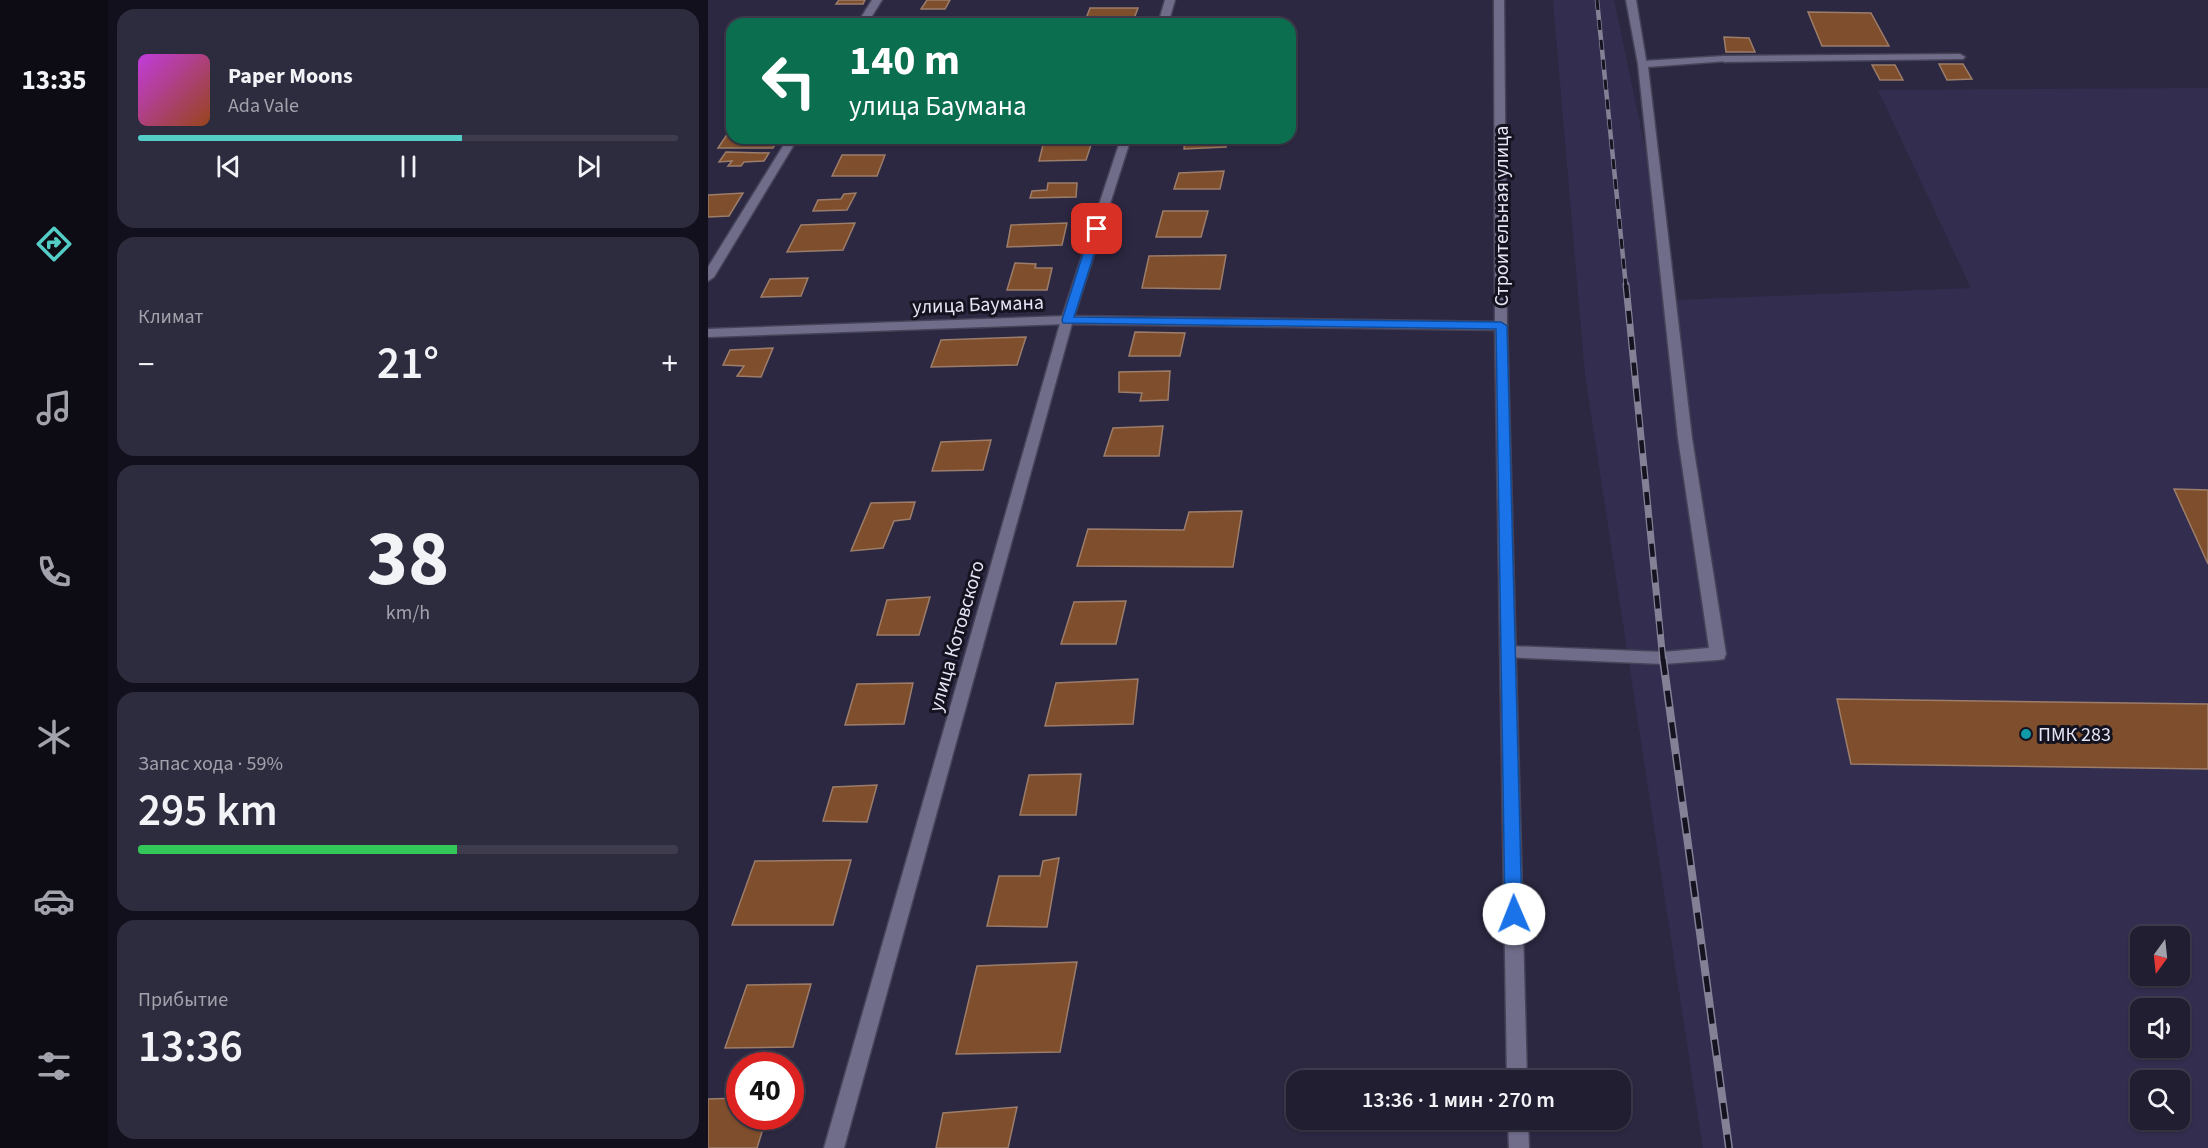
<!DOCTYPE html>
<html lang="ru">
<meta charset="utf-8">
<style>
:root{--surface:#211e32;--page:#2d2b3e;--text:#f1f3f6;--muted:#a2a2ac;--line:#3e3c4d;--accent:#54cdc7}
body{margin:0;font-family:"Source Sans 3",sans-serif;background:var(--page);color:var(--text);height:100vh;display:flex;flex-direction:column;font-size:22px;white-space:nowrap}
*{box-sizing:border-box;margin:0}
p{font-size:20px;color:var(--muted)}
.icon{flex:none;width:33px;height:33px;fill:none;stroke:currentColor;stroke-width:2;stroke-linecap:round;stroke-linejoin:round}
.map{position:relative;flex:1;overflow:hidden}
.drawer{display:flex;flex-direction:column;gap:9px;padding:9px;background:#12101c;width:600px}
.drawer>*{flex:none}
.top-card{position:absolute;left:18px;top:18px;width:570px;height:126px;border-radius:18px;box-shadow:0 2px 4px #0004,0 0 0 2px var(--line);background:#0b6e4f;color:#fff;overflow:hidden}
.needle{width:39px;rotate:195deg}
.fabs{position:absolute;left:1422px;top:926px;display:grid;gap:12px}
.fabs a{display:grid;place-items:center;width:60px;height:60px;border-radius:12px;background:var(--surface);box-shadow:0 2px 4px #0004,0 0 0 2px var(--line);font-size:30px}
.speed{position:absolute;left:18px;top:1052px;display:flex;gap:12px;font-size:30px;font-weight:700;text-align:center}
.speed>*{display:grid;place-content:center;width:78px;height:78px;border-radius:50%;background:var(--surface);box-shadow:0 2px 4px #0004,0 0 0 2px var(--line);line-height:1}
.speed .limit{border:9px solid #d22;background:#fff;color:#111}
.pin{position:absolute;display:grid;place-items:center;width:51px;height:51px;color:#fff;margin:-26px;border-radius:12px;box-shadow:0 3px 9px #0006}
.me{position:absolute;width:66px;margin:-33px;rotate:359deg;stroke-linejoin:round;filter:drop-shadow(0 0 4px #0008)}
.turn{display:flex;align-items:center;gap:21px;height:126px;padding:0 24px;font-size:27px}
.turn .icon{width:78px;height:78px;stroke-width:2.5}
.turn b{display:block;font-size:42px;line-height:51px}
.big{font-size:45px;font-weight:600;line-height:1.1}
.drawer .tile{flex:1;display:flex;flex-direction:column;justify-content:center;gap:9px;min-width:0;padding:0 21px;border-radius:18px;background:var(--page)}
.drawer .dial{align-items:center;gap:0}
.dial b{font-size:78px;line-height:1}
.song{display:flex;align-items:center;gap:18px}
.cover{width:72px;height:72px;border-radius:9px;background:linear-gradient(135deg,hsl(290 70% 55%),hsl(20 70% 35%))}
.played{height:6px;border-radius:3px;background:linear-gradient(90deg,var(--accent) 60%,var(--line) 60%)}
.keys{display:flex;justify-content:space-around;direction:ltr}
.heat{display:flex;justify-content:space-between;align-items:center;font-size:33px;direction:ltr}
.charge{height:9px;border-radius:4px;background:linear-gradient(90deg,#34c759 59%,var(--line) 0)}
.trip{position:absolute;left:578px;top:1070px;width:345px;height:60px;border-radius:18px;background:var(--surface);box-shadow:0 2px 4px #0004,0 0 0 2px var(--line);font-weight:600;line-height:60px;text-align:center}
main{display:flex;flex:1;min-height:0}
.tab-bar{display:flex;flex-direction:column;width:108px;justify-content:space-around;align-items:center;background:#0d0c14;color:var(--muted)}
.tab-bar .icon{width:42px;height:42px}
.tab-bar .active{color:var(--accent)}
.tab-bar b{font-size:27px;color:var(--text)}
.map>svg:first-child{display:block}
</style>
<main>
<nav class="tab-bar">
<b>13:35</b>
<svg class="icon active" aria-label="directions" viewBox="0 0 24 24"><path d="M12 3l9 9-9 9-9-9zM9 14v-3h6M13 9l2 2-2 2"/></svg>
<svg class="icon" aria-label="music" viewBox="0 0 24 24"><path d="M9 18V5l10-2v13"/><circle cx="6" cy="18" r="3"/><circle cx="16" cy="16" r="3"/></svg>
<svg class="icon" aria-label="phone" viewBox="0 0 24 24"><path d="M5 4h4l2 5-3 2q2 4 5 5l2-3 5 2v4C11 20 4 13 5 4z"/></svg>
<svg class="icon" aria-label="climate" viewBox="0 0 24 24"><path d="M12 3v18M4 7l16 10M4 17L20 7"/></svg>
<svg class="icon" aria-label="car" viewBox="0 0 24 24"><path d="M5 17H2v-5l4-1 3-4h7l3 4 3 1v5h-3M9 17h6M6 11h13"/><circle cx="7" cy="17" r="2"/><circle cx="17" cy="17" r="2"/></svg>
<svg class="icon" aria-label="filters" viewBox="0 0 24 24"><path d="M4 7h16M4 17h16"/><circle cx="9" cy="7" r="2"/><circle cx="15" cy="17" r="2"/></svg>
</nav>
<section class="drawer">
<div class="tile">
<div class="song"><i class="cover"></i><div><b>Paper Moons</b><p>Ada Vale</p></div></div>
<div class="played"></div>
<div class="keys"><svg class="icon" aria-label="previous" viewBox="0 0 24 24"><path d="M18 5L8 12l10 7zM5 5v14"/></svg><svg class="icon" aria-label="pause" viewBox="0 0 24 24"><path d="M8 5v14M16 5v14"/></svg><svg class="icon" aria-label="next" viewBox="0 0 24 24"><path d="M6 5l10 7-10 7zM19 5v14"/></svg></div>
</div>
<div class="tile"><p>Климат</p>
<div class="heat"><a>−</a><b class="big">21°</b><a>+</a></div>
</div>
<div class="tile dial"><b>38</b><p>km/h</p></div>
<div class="tile"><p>Запас хода · 59%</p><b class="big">295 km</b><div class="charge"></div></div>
<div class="tile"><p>Прибытие</p><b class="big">13:36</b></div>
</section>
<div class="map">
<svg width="1500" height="1148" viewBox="0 0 1500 1148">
<rect width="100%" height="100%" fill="#2c2842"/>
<path fill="#332e4f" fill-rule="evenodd" d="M845,0H906L969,300L1263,288L1170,90L1500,88V1148H995L877,374ZM1432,936H1472V975H1432ZM1432,1008H1472V1047H1432ZM1432,1080H1472V1119H1432Z"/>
<path fill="#7f4e2d" stroke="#9c7d6a" stroke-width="1.5" d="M131,0H157L155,4H128Z
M219,0H242L237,9H213Z
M382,8H430L424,24H376Z
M1100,12L1163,13L1181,46H1114Z
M76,17H109L104,24H71Z
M1016,37L1041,38L1047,52H1018Z
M1231,64H1255L1264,79L1239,80Z
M1164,65H1187L1195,80H1172Z
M24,127V138H71L65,148H10Z
M477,138H518V147L476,149Z
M385,139L378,160L331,161L336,141Z
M18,152L61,153L56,161L36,162L33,166H20L24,161L11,162Z
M134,155H177L169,176H124Z
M516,171L512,189H466L471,173Z
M340,183H369L368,197L322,198L324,191L339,190Z
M35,193L21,216L0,217V195Z
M148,193L139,210L105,211L110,200L133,199L136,194Z
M455,211H500L493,237H448Z
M147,223L135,250L79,252L93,225Z
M359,223L354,245L299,247L303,225Z
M518,255L512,289L434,288L441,256Z
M307,263L328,264L327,268H344L339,290H299Z
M100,278L93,296L53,297L62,279Z
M427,332L477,333L472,356H421Z
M318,337L309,365L223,367L233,340Z
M65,348L53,377L29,376L36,366L15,365L22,350Z
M462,371L460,400L432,401L434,393L411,392V372Z
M455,426L451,456H396L405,428Z
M283,440L275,470L224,471L233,442Z
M1466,489L1500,490V564Z
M207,502L202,519L186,521L175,548L143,551L163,503Z
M534,511L525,567L369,566L380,529L476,530L481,512Z
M222,597L211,635H169L179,600Z
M418,601L408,644H353L366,602Z
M430,679L425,724L337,726L348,683Z
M205,683L196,724L137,725L149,684Z
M1129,699L1500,704V769L1143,764Z
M373,774L368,815H312L321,775Z
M169,785L159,822L115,821L125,787Z
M351,858L339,927L279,926L291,876H332L335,861Z
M143,860L125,925H24L47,861Z
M369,962L352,1052L248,1054L269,966Z
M103,984L85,1047L17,1048L39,985Z
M32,1098V1116H59L49,1148H0V1099Z
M309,1107L300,1148H228L235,1113Z"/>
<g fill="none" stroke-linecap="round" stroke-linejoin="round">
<defs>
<path id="service" d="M918,0H928L939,66L930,64Z
M1252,54L1257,57L1255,59L1016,62L1011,59L1016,56Z
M359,316L793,322L799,326L793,330L359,324L0,337V329Z"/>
<path id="minor" d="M164,0H174L159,24H149Z
M457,0H467L460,24H450Z
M1016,56L1021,59L1019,61L940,67L984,438L1018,654L1016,659L1010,660L955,664L794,657L792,652L794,647L800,646L955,652L1001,648L970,438L930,64L935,61Z
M80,138H90L6,277L0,281V267Z
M413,138H423L365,320L136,1148H116L353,320Z"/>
<path id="tertiary" d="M786,0H796L799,326L819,1080H799L787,326Z
M800,1119H820L821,1148H801Z"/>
</defs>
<use href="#service" stroke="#464359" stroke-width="3"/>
<use href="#minor" stroke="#464359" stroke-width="3"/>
<use href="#tertiary" stroke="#464359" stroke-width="3"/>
<use href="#service" fill="#706d8b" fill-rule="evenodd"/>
<use href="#minor" fill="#706d8b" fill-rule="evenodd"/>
<use href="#tertiary" fill="#706d8b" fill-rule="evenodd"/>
<defs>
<path id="rail-far2" d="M889,0L918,287"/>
<path id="rail-far1" d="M918,285L955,661"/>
<path id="rail" d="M955,659L1021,1148"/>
</defs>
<use href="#rail-far2" stroke="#848197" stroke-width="4.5"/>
<use href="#rail-far1" stroke="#848197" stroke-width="7"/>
<use href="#rail" stroke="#848197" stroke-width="8"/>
<use href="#rail-far2" stroke="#14131f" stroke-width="3" stroke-dasharray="10" stroke-linecap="butt"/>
<use href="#rail-far1" stroke="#14131f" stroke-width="4.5" stroke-dasharray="13" stroke-linecap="butt"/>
<use href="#rail" stroke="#14131f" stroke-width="5" stroke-dasharray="16" stroke-linecap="butt"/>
</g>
<path fill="#1a73e8" stroke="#114b97" stroke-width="1.5" d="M389,226L394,229L366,317L793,322L799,326L814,914L812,919L806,922L800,919L797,914L788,329L355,323L354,320L383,229Z"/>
<circle fill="#0f9aa8" stroke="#14131f" stroke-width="2" cx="1318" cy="734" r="6"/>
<g text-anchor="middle" stroke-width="6" stroke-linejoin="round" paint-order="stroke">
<g font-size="20" fill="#e6e5f6" stroke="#14131f">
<text transform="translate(793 216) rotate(-90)" y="7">Строительная улица</text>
<text transform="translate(270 304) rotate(-2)" y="7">улица Баумана</text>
<text transform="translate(248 636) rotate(-74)" y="7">улица Котовского</text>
</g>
<g font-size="20" fill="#e6e5f6" stroke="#14131f" text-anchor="start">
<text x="1330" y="741">ПМК 283</text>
</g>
</g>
</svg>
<div class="fabs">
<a><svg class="needle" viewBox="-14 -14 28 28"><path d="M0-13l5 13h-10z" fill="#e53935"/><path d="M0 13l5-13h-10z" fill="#a2a2ac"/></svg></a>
<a><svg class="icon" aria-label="sound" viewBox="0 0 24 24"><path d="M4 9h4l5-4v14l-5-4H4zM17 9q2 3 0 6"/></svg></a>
<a><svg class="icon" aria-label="search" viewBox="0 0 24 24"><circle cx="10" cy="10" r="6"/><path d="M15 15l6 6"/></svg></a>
</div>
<div class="speed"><div class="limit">40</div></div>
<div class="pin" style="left:389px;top:229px;background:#d93025"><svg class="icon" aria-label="arrive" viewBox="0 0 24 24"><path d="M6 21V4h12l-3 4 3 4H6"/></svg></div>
<svg class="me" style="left:806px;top:914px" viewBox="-20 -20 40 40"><circle r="19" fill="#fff"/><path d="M0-13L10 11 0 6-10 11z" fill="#1a73e8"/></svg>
<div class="trip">13:36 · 1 мин · 270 m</div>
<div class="top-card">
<div class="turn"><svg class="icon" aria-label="left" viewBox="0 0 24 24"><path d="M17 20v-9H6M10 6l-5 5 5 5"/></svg><div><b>140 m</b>улица Баумана</div></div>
</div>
</div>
</main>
